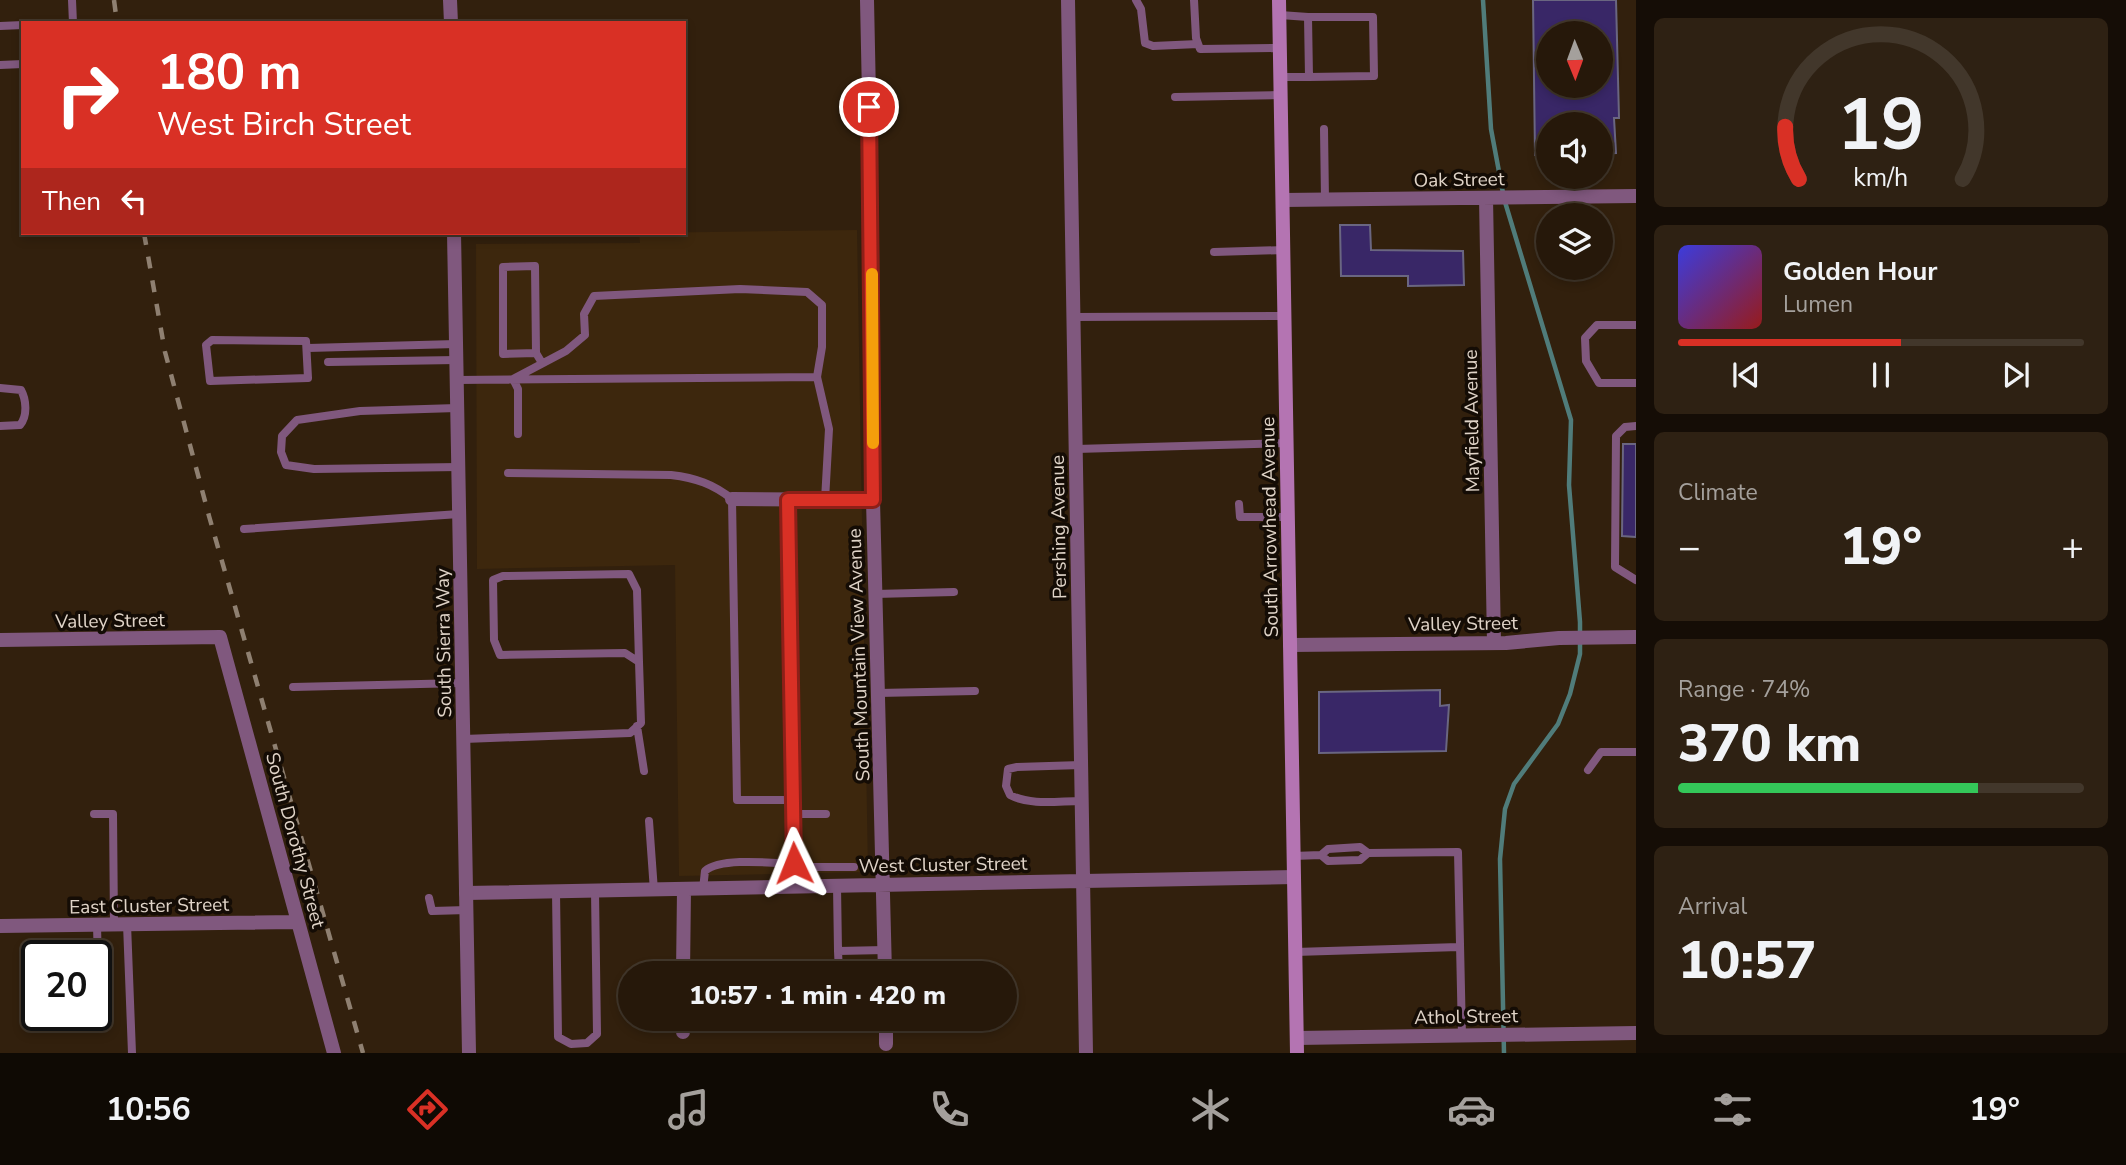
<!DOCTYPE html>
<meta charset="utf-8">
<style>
:root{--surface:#26180a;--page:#2e2113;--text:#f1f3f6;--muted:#a4a09c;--line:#42372b;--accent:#d93025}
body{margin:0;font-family:"Nunito Sans",sans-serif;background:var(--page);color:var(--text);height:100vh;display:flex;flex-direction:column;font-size:26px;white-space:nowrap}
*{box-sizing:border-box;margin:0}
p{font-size:23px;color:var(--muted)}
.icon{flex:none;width:38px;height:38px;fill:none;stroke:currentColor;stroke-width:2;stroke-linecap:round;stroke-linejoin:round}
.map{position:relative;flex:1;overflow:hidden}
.drawer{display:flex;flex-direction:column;gap:18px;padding:18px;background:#150d06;width:490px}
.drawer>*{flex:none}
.top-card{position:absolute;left:21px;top:21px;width:665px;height:214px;border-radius:0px;box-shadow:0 4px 10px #0003,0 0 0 2px var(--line);background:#d93025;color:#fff;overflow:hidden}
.needle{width:46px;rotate:179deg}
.tools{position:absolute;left:1536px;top:21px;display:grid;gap:14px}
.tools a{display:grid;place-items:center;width:77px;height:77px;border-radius:50%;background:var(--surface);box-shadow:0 4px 10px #0003,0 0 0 2px var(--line);font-size:35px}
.speed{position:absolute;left:21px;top:940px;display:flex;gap:14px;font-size:35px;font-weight:700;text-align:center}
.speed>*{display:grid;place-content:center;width:91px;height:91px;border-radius:50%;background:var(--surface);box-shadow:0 4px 10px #0003,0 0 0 2px var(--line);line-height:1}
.speed .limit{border:4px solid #111;border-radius:10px;background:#fff;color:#111}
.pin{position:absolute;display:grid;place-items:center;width:60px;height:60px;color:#fff;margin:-30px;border:4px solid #fff;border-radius:50%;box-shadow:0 2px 7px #0007}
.me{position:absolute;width:77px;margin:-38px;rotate:358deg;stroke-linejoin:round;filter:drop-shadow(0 0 5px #0008)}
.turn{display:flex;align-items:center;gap:24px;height:147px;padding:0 21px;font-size:32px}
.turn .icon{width:91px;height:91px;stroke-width:2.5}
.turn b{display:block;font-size:49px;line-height:60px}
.then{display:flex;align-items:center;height:66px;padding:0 21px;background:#0003;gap:14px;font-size:26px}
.big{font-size:52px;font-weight:800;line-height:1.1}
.drawer .card{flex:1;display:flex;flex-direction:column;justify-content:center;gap:10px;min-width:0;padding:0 24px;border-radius:10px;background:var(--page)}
.drawer .dial{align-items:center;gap:0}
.dial svg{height:182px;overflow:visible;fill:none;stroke:var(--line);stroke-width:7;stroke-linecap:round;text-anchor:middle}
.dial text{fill:var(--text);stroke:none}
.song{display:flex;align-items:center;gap:21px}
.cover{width:84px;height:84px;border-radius:10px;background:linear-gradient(135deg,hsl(240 70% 55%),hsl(0 70% 35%))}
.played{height:7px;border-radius:4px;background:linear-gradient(90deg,var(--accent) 55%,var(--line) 55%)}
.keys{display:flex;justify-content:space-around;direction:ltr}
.heat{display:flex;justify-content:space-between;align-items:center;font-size:38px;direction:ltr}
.charge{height:10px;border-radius:5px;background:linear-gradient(90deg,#34c759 74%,var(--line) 0)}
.trip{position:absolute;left:618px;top:961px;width:399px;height:70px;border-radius:35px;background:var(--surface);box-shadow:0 4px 10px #0003,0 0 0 2px var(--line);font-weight:800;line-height:70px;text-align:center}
.menu{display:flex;height:112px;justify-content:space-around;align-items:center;background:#0f0a04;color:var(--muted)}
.menu .icon{width:49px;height:49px}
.menu .on{color:var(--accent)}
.menu b{font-size:32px;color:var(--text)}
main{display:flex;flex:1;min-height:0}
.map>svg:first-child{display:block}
</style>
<main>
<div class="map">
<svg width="1636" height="1053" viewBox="0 0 1636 1053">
<rect width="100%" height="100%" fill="#32200d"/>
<path fill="#3d270d" d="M857,230L868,872L679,876L675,565L477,569L476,244L640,243L639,233Z"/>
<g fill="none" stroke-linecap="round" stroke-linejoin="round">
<path stroke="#507c7a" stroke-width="4.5" d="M1483,0L1491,129L1503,193
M1504,1053L1500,859L1505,809L1514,784L1558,724L1570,694L1580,654V622L1569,485L1571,420L1505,202"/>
</g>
<path fill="#392767" stroke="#6a6681" stroke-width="2" fill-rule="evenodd" d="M1533,0H1616L1619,118H1614L1616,153L1601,154V124H1549V155H1535ZM1549,33H1601V86H1549Z
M1340,225H1370L1371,250L1463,251L1464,285L1408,286V276H1341Z
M1623,444H1636V537L1622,536Z
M1440,690V706L1449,705L1446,751L1319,753V692Z"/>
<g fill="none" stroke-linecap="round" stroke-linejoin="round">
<path stroke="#80587e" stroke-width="8" d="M72,0L73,23
M1136,0L1141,9L1145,43L1153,46L1198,44
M1194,0L1196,38L1200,49L1280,48
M1280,15L1308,17
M0,26L23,25
M0,65L23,64
M1281,77H1309L1374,76L1373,17H1308L1309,77
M1175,97L1281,95
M1324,129L1325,200
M1214,252L1284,250
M1074,317L1285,316
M1636,325H1597L1585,338L1586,361L1599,383H1636
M212,340L306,341L308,378L210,381L206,345Z
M308,348L456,344
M536,353L503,354V267L535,266L536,353L542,363
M328,362L457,360
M817,377L829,429L825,500
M513,379L518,389V434
M457,380L817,377L822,347V305L807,292L740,289L594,296L584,314L585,335L566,351L513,379
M0,388L21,390C26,399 28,416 20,425L0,426
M457,408L360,411L297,420L282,436L281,452L286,465L314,469L459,467
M1636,426L1625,427L1616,436L1615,567L1636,580
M1076,449L1287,443
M508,473L671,475C696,478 713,484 732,499L737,800H793
M788,500L795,887
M1239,504L1240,517H1288
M244,529L459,514
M875,594L954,592
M293,687L463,683
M878,693L975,691
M637,726L644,771
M464,739L630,733L641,723L639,662L625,653L500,655L494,640L493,580L503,576L629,574L637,590L639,662
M1081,765L1017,767L1008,769L1006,786L1010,795C1031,806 1058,801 1081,801
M1588,770L1601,752H1636
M94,814H113L114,925
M793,814H826
M649,821L654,891
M1368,853L1458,852L1462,1036
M1293,856L1321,855L1328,849L1360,847L1368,853L1360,860L1328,861L1321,855
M794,867H854
M837,886L838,951L885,950
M703,889L705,871C721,857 772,863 794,864
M556,892L558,1037L571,1044L587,1043L597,1034L595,891
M429,898L432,911L467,910
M127,924L132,1053
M97,925L99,1006
M838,951L839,973
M1295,952L1459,947"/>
<path stroke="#80587e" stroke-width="14" d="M867,0L872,240L873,500L885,973
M1068,0L1086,1053
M1486,198L1494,643
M1283,200L1636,196
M732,499L873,500
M0,640L220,637L334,1053
M1290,645L1506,643L1559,638L1636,637
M466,893L1294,877
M0,926L298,922
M683,973L684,890
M886,1018V1044
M683,1032V1018
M1297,1038L1636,1033"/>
<path stroke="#80587e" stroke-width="14" d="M450,0L451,23
M454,233L469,1053"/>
<path stroke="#b474b2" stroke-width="14" d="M1279,0L1297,1053"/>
<path stroke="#8f8071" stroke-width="4.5" stroke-dasharray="12 12" stroke-linecap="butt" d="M114,0L117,23
M144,233L165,352L209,516L363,1053"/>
</g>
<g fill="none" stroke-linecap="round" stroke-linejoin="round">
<defs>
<path id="route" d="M794,863L788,500H873L869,107"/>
</defs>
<use href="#route" stroke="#8d1f18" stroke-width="18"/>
<use href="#route" stroke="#d93025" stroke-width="12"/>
<path stroke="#f59e0b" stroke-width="12" d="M872,274L873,443"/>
</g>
<g text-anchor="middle" stroke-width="7" stroke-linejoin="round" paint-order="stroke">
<g font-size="19" fill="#e0d4c8" stroke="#140c05">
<text transform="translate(1459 179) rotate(-1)" y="7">Oak Street</text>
<text transform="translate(1471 421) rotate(-91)" y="7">Mayfield Avenue</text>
<text transform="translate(1058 527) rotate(-91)" y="7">Pershing Avenue</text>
<text transform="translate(1269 527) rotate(-91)" y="7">South Arrowhead Avenue</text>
<text transform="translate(110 620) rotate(-1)" y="7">Valley Street</text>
<text transform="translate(1463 623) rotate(-1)" y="7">Valley Street</text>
<text transform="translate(443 643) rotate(-91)" y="7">South Sierra Way</text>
<text transform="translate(858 655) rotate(-92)" y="7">South Mountain View Avenue</text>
<text transform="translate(296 840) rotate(75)" y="7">South Dorothy Street</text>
<text transform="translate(943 864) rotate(-1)" y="7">West Cluster Street</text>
<text transform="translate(149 905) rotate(-1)" y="7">East Cluster Street</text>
<text transform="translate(1466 1016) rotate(-1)" y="7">Athol Street</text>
</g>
</g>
</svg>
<div class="tools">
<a><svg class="needle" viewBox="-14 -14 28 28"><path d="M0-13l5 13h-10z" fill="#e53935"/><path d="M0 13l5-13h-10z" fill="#a4a09c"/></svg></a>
<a><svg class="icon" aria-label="sound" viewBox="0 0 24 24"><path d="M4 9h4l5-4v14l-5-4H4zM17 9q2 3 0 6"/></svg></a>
<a><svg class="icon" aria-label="layers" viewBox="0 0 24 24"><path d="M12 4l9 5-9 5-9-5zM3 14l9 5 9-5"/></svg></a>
</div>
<div class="speed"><div class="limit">20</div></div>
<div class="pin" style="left:869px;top:107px;background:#d93025"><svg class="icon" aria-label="arrive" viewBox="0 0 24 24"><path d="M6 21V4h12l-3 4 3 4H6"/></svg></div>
<svg class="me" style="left:794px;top:863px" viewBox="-20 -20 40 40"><path d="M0-17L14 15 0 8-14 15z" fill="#d93025" stroke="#fff" stroke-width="4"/></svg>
<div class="trip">10:57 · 1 min · 420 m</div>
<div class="top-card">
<div class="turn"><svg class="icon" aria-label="right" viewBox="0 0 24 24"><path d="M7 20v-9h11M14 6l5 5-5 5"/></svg><div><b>180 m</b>West Birch Street</div></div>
<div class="then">Then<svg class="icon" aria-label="left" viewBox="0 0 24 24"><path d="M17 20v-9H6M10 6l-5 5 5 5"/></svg></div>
</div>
</div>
<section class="drawer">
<div class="card dial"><svg viewBox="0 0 100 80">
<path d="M14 69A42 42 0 1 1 86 69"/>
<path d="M14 69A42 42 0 0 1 8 46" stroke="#d93025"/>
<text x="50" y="56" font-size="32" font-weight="700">19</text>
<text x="50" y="72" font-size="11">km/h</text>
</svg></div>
<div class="card">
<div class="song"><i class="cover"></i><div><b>Golden Hour</b><p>Lumen</p></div></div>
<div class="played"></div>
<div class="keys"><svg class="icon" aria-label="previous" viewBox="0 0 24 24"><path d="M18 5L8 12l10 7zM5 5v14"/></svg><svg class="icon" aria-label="pause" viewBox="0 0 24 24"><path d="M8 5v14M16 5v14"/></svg><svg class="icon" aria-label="next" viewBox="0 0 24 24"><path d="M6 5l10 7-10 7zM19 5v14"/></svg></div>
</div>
<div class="card"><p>Climate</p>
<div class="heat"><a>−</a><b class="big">19°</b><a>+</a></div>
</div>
<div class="card"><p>Range · 74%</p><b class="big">370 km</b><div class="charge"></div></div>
<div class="card"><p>Arrival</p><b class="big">10:57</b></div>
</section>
</main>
<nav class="menu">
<b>10:56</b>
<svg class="icon on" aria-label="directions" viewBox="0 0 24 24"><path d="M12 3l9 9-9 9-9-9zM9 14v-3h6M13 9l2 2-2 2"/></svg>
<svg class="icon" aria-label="music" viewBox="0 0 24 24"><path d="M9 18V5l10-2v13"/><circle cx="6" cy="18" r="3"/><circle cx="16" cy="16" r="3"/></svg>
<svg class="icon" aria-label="phone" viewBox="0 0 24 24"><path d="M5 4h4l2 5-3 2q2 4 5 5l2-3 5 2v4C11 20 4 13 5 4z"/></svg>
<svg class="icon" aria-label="climate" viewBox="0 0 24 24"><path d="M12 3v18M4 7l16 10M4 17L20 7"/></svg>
<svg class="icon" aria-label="car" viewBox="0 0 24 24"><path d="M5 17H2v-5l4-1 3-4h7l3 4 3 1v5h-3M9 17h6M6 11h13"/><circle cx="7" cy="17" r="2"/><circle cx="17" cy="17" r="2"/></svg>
<svg class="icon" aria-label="filters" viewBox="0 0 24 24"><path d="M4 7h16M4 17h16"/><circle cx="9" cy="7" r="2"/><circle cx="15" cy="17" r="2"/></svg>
<b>19°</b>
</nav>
